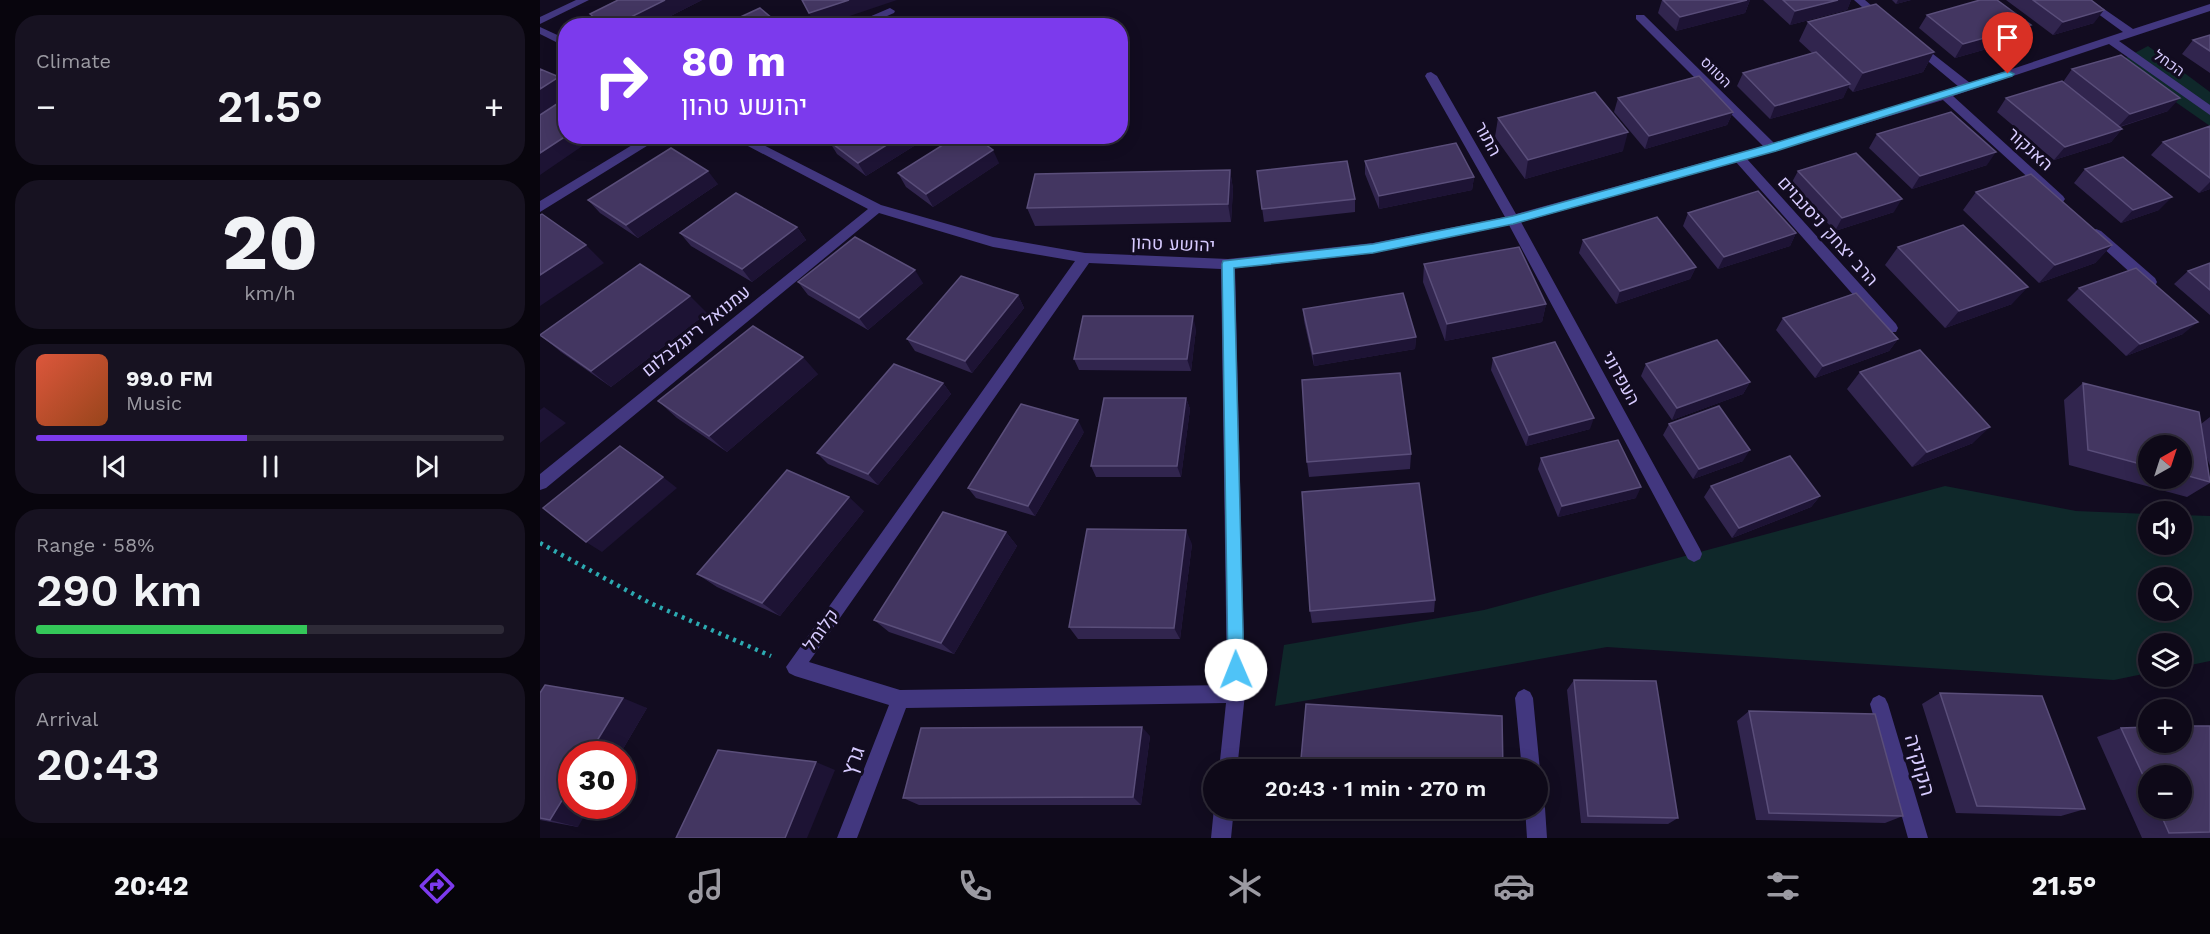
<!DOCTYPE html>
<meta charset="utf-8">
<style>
:root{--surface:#0e0918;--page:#171221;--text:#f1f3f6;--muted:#9b9aa2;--line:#2e2a37;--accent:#7c3aed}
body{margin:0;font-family:"Work Sans",Heebo,sans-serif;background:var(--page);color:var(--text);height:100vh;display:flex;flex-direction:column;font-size:22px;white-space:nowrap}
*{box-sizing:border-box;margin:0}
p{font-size:20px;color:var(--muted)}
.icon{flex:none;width:33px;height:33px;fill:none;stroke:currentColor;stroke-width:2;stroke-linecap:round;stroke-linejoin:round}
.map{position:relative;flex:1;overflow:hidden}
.panel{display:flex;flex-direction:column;gap:15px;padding:15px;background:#08050d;width:540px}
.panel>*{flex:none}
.banner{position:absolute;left:18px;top:18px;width:570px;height:126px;border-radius:24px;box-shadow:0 3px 15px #0003,0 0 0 2px var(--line);background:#7c3aed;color:#fff;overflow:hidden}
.needle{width:39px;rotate:39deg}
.buttons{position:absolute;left:1598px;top:435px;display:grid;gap:12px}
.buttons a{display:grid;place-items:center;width:54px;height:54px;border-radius:50%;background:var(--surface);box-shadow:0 3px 15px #0003,0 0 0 2px var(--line);font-size:30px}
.speed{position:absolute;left:18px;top:741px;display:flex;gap:12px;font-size:30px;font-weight:700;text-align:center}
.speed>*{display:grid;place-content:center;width:78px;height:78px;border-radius:50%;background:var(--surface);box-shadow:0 3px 15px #0003,0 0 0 2px var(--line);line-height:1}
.speed .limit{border:9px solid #d22;background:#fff;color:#111}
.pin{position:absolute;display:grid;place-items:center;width:51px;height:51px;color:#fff;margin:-62px -26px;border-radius:50% 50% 50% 0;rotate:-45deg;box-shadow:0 0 6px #0007}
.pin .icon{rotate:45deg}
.me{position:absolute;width:66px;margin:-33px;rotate:359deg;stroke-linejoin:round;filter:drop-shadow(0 0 4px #0008)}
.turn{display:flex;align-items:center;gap:21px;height:126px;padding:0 24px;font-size:27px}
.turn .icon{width:78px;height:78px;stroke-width:2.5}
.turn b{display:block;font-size:42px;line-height:51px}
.big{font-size:45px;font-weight:600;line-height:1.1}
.panel .tile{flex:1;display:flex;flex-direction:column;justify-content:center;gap:9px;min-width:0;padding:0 21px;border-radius:24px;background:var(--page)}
.panel .dial{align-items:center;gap:0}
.dial b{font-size:78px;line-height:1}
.song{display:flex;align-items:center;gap:18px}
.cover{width:72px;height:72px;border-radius:9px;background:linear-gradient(135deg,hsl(10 70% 55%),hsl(20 70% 35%))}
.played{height:6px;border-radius:3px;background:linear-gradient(90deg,var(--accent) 45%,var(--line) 45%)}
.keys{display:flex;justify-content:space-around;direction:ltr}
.heat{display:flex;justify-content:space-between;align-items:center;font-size:33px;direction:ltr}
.charge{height:9px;border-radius:4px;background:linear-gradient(90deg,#34c759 58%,var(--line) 0)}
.trip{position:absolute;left:663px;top:759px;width:345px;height:60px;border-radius:30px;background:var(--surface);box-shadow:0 3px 15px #0003,0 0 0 2px var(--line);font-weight:600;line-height:60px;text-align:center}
.tabs{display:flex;height:96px;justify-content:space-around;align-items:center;background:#06040a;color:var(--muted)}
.tabs .icon{width:42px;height:42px}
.tabs .current{color:var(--accent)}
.tabs b{font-size:27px;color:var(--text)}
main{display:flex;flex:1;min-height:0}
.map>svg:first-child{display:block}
</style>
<main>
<section class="panel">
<div class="tile"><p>Climate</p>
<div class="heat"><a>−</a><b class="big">21.5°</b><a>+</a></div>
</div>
<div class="tile dial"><b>20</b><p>km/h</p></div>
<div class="tile">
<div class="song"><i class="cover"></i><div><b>99.0 FM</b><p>Music</p></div></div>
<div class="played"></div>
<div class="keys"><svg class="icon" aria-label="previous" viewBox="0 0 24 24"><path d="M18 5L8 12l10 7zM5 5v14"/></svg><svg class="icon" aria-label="pause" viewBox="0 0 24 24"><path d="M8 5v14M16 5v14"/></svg><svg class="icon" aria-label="next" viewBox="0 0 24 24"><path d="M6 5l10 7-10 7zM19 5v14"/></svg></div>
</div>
<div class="tile"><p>Range · 58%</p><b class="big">290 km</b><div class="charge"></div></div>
<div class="tile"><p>Arrival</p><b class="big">20:43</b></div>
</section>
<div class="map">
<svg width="1670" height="838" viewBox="0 0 1670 838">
<rect width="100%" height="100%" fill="#120c20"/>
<path fill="#0f282a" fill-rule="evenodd" d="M1608,46L1670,92V126L1578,62Z
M1405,486L1536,511L1608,514V544H1641V515L1670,516V661L1641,667V644H1608V673L1574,680L1067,647L735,706L744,645L944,610ZM1608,578H1641V610H1608Z"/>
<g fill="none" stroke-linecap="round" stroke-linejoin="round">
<path stroke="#2cabb2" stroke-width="4.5" stroke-dasharray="3 5" stroke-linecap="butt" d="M0,543L110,603L231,656"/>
<path fill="#42377f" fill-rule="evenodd" d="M36,0H49L0,24V17Z
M1314,0H1325L1347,19L1346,21H1338Z
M1539,0H1551L1593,29L1670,4V11L1579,41L1670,105V115L1569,44L1413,96L1523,196L1525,199L1523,202H1515L1403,100L1207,159L1356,324L1358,328L1356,332H1346L1196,162L981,222L1160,549L1162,554L1160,559L1154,562L1148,559L969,225L833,253L695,268L705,694L697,770H679L686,703L366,708L317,838H297L349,705L255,676L249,673L246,667L535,261L453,247L339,213L6,488L0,490V474L328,209L189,136H206L341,205L453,237L545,253L688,259L833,243L965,217L885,76L887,73L891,72L897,76L976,214L1223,146L1096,19V15H1104L1234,143L1419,87L1371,47V43H1379L1430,83L1583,32ZM549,263L681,269L687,685L360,690L269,662Z
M350,8L355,11L354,13L324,26H308Z
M0,27L26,39V47L0,34Z
M107,136H123L0,212V201Z
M1556,229L1561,231L1615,278L1617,282L1615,286H1605L1551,237L1549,234Z
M984,689L990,692L993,698L1000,770L998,777V770H982L975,698L978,692Z
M1339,695L1345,698L1348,704L1388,838H1368L1330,704L1333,698Z
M998,799L1002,801L1005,808L1007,838H987L985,808H998Z
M674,808H694L691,838H671Z"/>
</g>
<path fill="#31254e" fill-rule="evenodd" d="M162,0L111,26H59L50,14Z
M1122,0H1210L1205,13L1136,31L1118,13Z
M1223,0H1311L1307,10L1250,25Z
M1352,0H1371L1356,4Z
M1466,0H1551L1554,23L1513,35Z
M1387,15L1482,39L1415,58L1379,28Z
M1268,22L1394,52L1383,72L1313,92L1308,87L1303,98L1230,119L1197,86L1203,73L1272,53L1259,41Z
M1670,35V73L1642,54L1653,40Z
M1532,69L1628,111L1580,127L1582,129L1571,142L1514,160L1457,112L1466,98L1523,82Z
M1078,98L1193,112L1187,125L1105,149L1074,112Z
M958,118L1083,151L985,179L955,137Z
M1670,126V189L1659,193L1611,155L1623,142Z
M1337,134L1447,165L1372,189L1329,148Z
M390,136L326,176L297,154L289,141Z
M825,161L934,177L932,190L839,209L825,174Z
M459,163L393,207L366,187L358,173Z
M1545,169L1619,210L1581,223L1534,183Z
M690,170L693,189L691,222L495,226L487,208Z
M717,171L815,199V212L724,222Z
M1258,171L1354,212L1295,231L1251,184Z
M178,184L98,238L60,213L48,200Z
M1436,192L1572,245L1555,263L1499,283L1423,210Z
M1148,213L1256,233L1250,246L1178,269L1143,226Z
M257,227L266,240L212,282L151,246L140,233Z
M1043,240L1156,267L1150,279L1076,304L1039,253Z
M1358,247L1472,304L1405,328L1345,265Z
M1670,263V315L1634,284L1648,271Z
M884,264L1006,304L1002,322L905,341L883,282Z
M258,282L383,283L328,330L268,295Z
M1539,288L1643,334L1586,356L1527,300Z
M478,295L484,308L432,373L375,351L367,339Z
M763,309L876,337L875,349L774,366L764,321Z
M167,313L71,387L21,352L0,335Z
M1243,318L1358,339L1349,351L1275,378L1236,330Z
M656,329L651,371L539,370L534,359Z
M953,358L1050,429L986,446L951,370Z
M1106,364L1210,382L1203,394L1132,420L1101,376Z
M1320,372L1433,443L1372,467L1307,389Z
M278,374L187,452L137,418L118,401Z
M403,383L411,394L338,485L288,464L277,453Z
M1543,383L1661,424L1670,417V466L1667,458L1670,483L1647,497L1529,465L1524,400ZM1608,446H1641V478H1608Z
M646,398L650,409L641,477H556L551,466Z
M1129,424L1203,461L1153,479L1123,435Z
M544,432L495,516L436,498L428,488Z
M871,454L870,469L769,477L767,462Z
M1001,458L1096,498L1018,517L998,469Z
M1171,486L1280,496L1271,507L1192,538L1164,497Z
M324,511L240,616L177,587L157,574Z
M466,532L477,546L414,654L349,632L334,620Z
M652,544L640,639H538L529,627Z
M895,600L894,612L772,623L770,611Z
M1034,680L1138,818L1128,824L1041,823L1027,690Z
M0,693L107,708L80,754H32L38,827L0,820Z
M1400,693L1545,809L1521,816L1416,813L1382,704Z
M1209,711L1363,816L1345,823L1216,820L1197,721Z
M1670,726V838H1602L1557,737L1581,728ZM1608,776L1641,808H1608Z
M610,736L601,805H379L363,798Z
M838,808H964V810L959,817Z"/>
<path fill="#1d1334" d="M125,0H162L111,26H73Z
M309,0H357L280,26H276L269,13Z
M1207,0H1210L1205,13L1136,31L1140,17Z
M1298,0H1311L1307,10L1250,25L1255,11Z
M1358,0H1371L1356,4Z
M1564,10L1554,23L1513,35L1523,22Z
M1491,25L1482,39L1415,58L1423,44Z
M1394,52L1383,72L1313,92L1323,73Z
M19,77L26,84V103L0,120V89Z
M1310,84L1303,98L1230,119L1235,106Z
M1640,98L1628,111L1578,127L1590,114Z
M1193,112L1187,125L1105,149L1109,136Z
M1582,129L1571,142L1514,160L1525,147Z
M1088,132L1083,151L985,179L988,160Z
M26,136H57L0,175V153Z
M361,136H390L326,176L318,163Z
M453,150L459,163L393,207L386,194Z
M1456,152L1447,165L1372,189L1380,176Z
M690,170L693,189L691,222L688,204Z
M168,171L178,184L98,238L86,225Z
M934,177L932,190L839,209V196Z
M1670,182V189L1659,193Z
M1632,197L1619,210L1581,223L1593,210Z
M1362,199L1354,212L1295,231L1302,218Z
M257,227L266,240L212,282L202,269Z
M1256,233L1250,246L1178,269L1184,257Z
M46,245L64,263L0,306V275Z
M1572,245L1555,263L1499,283L1515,265Z
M1156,267L1150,279L1076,304L1080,291Z
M375,270L383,283L328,330L319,318Z
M1488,287L1472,304L1405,328L1419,311Z
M478,295L484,308L432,373L425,361Z
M150,296L167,313L71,387L51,371Z
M1006,304L1002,322L905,341L907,324Z
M653,316L656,329L651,371L647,359Z
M1658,322L1643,334L1586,356L1600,344Z
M876,337L875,349L774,366L773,354Z
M1358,339L1349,351L1275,378L1283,366Z
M263,357L278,374L187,452L169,436Z
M1210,382L1203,394L1132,420L1137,408Z
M403,383L411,394L338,485L328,474Z
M646,398L650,409L641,477L637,466Z
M4,407L26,423L0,443V410Z
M1054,418L1050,429L986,446L989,435Z
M538,420L544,432L495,516L488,506Z
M1450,427L1433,443L1372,467L1387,452Z
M1210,450L1203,461L1153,479L1159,469Z
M123,477L137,488L62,552L46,542Z
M1101,487L1096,498L1018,517L1022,506Z
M1280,496L1271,507L1192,538L1199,528Z
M309,497L324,511L240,616L222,603Z
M646,530L652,544L640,639L634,628Z
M466,532L477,546L414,654L401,643Z
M83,698L107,708L80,754H49Z
M602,727L610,736L601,805L593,797Z
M276,762L295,770L267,838H245Z
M32,784V806H50L38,827L10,820Z"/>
<path fill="#433661" stroke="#5a4e7a" stroke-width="1.5" d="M78,0H125L73,26H65L50,14Z
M262,0H309L269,13Z
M1123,0H1207L1140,17Z
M1243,0H1298L1255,11Z
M1440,0H1457L1491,25L1423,44L1387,15Z
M1493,0H1551L1564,10L1523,22Z
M1336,4L1394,52L1323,73L1268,22Z
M220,8L239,24L237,26H181Z
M365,19L369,26H345Z
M1670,35V51L1653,40Z
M1276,52L1310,84L1235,106L1203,73Z
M1581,55L1640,98L1590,114L1532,69Z
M0,69L19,77L0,89Z
M1159,76L1193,112L1109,136L1078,98Z
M1522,81L1582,129L1525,147L1466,98Z
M1055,92L1088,132L988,160L958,118Z
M26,98V136L0,153V115Z
M1411,112L1456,152L1380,176L1337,134Z
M1670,126V178L1623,142Z
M297,136H361L318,163L289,141Z
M417,136H434L453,150L386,194L358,173Z
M916,143L934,177L839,196L825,161Z
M131,148L168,171L86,225L48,200Z
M1316,153L1362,199L1302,218L1258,171Z
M1583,157L1632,197L1593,210L1545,169Z
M807,161L815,199L722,209L717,171Z
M690,170L688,204L487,208L495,174Z
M1491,174L1572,245L1515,265L1436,192Z
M1218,191L1256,233L1184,257L1148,213Z
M196,193L257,227L202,269L140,233Z
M2,214L46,245L0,275V215Z
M1117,217L1156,267L1080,291L1043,240Z
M1423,225L1488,287L1419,311L1358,247Z
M315,237L375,270L319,318L258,282Z
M979,247L1006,304L907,324L884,264Z
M1670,263V290L1648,271Z
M100,264L150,296L51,371L0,335Z
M1596,268L1658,322L1600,344L1539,288Z
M421,276L478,295L425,361L367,339Z
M863,293L876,337L773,354L763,309Z
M1316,293L1358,339L1283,366L1243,318Z
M543,316H653L647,359H534Z
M213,326L263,357L169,436L118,401Z
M1177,340L1210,382L1137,408L1106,364Z
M1015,342L1054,418L989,435L953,358Z
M1380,350L1450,427L1387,452L1320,372Z
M354,364L403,383L328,474L277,453Z
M860,373L871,454L767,462L762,380Z
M1543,383L1659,412L1670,482L1641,474V446H1608V466L1548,450Z
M564,398H646L637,466H551Z
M481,404L538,420L488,506L428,488Z
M1179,406L1210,450L1159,469L1129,424Z
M1078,440L1101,487L1022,506L1001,458Z
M80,446L123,477L46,542L3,508Z
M1250,456L1280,496L1199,528L1171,486Z
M247,470L309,497L222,603L157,574Z
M879,483L895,600L770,611L762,492Z
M403,512L466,532L401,643L334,620Z
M547,529L646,530L634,628L529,627Z
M1034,680L1116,681L1138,818L1048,816Z
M5,685L83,698L49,754H32V784L10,820L0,818V693Z
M1400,693L1502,696L1545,809L1437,806Z
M766,704L962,716L963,770H760Z
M1209,711L1335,714L1363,816L1229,813Z
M1641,726H1670V832L1629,833L1618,808H1641V776H1608V786L1581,728L1608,727V742H1641Z
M602,727L593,797L363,798L381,728Z
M178,750L276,762L245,838H136Z"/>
<path fill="#4fc3f7" stroke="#337fa1" stroke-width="1.5" d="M1468,71L1474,74L1472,76L1236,151L973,224L833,253L694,268L704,670L702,676L696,678L690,676L688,670L682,264L683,261L833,244L973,216L1228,145Z"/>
<g text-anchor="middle" stroke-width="6" stroke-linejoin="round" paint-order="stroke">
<g font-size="15" fill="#d7cbff" stroke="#120c20">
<text transform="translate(1629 63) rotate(35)" y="5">הכחל</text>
<text transform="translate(1176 72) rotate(45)" y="5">הטווס</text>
</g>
<g font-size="18" fill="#d7cbff" stroke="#120c20">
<text transform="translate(948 139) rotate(61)" y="6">התור</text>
<text transform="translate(1490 149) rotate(42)" y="6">האנקור</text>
<text transform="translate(1288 231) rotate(48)" y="6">הרב יצחק ניסנבוים</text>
<text transform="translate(633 244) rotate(2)" y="6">יהושע טהון</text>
<text transform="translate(156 331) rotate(-39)" y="6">עמנואל רינגלבלום</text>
<text transform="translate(1081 378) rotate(61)" y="6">העפרוני</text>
<text transform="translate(281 630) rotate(-55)" y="6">קלומל</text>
</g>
<g font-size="21" fill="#d7cbff" stroke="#120c20">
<text transform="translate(313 761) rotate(-69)" y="7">גרץ</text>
<text transform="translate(1380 765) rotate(74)" y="7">הקוקיה</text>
</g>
</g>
</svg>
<div class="buttons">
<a><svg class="needle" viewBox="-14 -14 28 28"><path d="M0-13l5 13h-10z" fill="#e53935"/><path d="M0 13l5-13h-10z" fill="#9b9aa2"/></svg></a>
<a><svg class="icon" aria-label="sound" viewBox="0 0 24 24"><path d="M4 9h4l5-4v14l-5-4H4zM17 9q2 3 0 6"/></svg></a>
<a><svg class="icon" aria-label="search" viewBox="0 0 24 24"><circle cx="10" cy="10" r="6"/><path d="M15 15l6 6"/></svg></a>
<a><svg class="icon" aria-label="layers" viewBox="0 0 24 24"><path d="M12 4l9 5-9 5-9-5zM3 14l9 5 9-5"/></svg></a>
<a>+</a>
<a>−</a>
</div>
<div class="speed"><div class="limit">30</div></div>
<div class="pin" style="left:1468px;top:74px;background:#d93025"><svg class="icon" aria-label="arrive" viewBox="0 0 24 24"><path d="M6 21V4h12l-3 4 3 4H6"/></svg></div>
<svg class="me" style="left:696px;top:670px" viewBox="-20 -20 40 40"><circle r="19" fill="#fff"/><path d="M0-13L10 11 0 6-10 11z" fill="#4fc3f7"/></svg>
<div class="trip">20:43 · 1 min · 270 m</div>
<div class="banner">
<div class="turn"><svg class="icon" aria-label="right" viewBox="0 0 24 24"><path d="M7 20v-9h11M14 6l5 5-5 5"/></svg><div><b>80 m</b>יהושע טהון</div></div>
</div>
</div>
</main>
<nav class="tabs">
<b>20:42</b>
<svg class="icon current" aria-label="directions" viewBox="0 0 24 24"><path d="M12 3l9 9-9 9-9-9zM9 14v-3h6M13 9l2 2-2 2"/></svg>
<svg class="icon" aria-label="music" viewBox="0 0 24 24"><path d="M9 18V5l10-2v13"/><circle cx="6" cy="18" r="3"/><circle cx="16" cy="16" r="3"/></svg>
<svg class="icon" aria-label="phone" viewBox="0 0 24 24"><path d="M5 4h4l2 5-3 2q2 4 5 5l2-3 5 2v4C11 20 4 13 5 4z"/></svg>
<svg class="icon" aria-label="climate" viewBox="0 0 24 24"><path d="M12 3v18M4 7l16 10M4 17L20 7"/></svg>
<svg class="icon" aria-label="car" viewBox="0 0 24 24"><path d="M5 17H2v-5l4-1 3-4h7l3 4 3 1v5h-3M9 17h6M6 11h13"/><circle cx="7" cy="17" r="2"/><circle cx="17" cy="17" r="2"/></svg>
<svg class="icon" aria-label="filters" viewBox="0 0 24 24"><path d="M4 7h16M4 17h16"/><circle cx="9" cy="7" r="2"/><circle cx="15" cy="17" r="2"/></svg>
<b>21.5°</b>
</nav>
